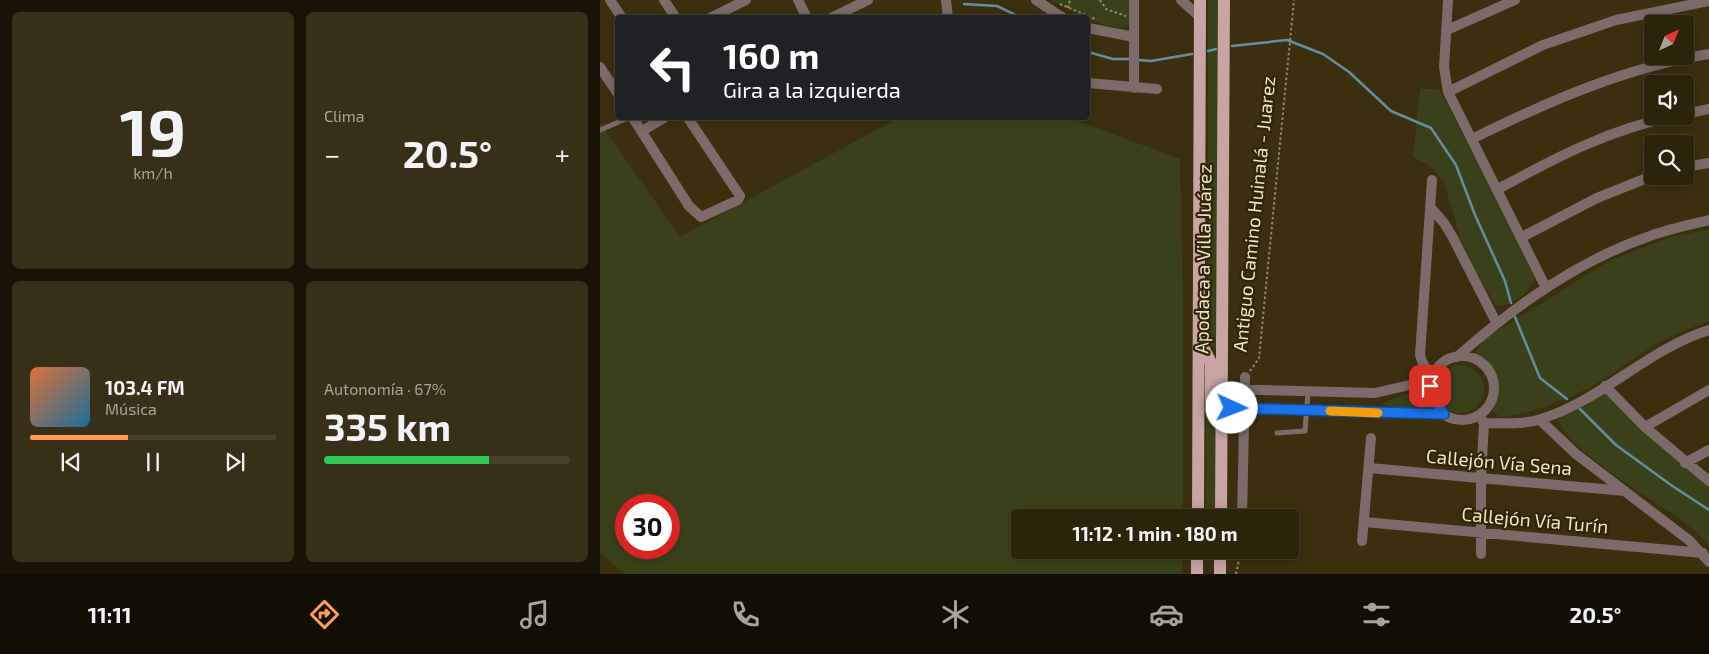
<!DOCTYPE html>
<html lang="es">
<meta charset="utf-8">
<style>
:root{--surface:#2c230b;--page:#382f19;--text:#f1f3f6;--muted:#a6a49d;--line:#48402c;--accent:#fe9c58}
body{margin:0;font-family:"Exo 2",sans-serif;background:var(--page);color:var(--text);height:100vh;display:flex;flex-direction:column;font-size:19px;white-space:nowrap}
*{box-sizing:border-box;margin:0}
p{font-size:16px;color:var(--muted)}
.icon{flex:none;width:28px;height:28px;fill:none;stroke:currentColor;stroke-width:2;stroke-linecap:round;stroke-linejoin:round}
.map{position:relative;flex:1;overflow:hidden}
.side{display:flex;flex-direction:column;gap:12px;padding:12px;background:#181306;width:600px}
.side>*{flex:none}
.guide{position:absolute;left:15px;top:15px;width:475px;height:105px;border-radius:5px;box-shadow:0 2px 12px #0003,0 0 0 1px var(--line);background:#202124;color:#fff;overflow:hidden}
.needle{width:32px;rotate:43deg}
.controls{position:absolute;left:1044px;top:15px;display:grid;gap:10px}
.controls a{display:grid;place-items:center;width:50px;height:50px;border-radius:5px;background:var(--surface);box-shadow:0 2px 12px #0003,0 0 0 1px var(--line);font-size:25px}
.speed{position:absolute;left:15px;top:494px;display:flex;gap:10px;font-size:25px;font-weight:700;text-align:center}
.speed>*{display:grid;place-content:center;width:65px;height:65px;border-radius:50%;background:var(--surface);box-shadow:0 2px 12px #0003,0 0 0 1px var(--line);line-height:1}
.speed .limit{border:8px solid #d22;background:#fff;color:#111}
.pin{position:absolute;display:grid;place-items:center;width:42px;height:42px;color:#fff;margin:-21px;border-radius:10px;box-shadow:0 2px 8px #0006}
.me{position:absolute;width:55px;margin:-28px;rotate:92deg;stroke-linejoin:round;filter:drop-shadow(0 0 4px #0008)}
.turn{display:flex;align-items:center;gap:18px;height:105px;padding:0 25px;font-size:22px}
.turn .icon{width:65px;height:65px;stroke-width:2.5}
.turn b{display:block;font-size:35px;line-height:42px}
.big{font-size:38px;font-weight:700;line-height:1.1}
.side .card{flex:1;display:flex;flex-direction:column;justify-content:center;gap:8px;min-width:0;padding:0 18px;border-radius:8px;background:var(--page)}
.side .dial{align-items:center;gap:0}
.dial b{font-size:65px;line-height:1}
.song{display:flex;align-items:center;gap:15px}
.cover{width:60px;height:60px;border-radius:8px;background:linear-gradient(135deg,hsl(20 70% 55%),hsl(200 70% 35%))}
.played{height:5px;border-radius:2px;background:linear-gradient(90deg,var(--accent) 40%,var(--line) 40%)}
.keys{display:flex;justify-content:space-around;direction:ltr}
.heat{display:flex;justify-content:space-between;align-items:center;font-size:28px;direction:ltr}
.charge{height:8px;border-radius:4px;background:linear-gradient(90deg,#34c759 67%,var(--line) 0)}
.side .tiles{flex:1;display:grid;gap:12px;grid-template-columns:repeat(2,1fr)}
.trip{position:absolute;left:411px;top:509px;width:288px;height:50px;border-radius:5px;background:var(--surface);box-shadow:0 2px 12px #0003,0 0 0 1px var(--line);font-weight:700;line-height:50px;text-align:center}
.tab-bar{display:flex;height:80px;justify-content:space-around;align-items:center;background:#120e04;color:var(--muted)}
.tab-bar .icon{width:35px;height:35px}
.tab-bar .current{color:var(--accent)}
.tab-bar b{font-size:22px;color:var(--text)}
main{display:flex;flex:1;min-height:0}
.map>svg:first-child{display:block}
</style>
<main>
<section class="side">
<div class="tiles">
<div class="card dial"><b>19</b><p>km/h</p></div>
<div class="card"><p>Clima</p>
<div class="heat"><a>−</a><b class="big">20.5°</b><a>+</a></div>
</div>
<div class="card">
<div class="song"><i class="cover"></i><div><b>103.4 FM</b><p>Música</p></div></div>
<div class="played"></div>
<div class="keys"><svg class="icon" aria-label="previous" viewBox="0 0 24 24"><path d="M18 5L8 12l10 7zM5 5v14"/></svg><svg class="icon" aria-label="pause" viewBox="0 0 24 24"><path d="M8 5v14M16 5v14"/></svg><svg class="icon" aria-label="next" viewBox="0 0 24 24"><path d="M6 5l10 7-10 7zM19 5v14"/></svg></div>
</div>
<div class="card"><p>Autonomía · 67%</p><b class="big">335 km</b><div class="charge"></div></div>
</div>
</section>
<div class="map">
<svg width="1109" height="574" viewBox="0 0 1109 574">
<rect width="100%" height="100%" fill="#3b2f0f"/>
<path fill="#3a411a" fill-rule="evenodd" d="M451,0H530V24C516,37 465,8 451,0Z
M608,0H620L616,350L611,345L608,332Z
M820,89H839L899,204L934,277L935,280C930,291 907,311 895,304L875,270L860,238L844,182L830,166L813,157Z
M298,118H470L580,159L583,310V517L420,518V550H582V574H25L0,553V123L80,237ZM26,505H69V548H26Z
M1109,229V321C1091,328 1073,334 1056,344C1040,353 1025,366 1009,376C976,397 939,412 900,417L893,411L897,386L894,375L876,352L884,339L1011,260L1071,237Z
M836 389a24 24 0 1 1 48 0a24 24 0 1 1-48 0Z
M606,371L618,412L617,517L606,518Z
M824,388C830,394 833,404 826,411L782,405L784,402Z
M1002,393L1009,394L1109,485V545C1103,539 1096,532 1089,526C1059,502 969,453 959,420L963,413Z"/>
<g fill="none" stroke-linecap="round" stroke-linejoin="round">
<path stroke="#648da0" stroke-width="2.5" d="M364,4L397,6L422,18
M632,46L687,40L723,54L749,72L791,111L831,128L856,165L875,215L905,281L911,303
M608,51L616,49
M488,52L513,59H532
M538,60L551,61L592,54
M915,317L940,378L967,399
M980,409L1016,445L1071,485L1109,510"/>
<path stroke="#91876e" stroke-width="2" stroke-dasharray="2.5 2.5" stroke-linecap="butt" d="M500,0L506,9L526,16
M460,4L495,19
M468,8L470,0
M650,371L659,358L694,0
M636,574L641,550"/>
<path stroke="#7c6b6a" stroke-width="5" d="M0,130L28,118
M677,433L705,431L708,392"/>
<path stroke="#7c6b6a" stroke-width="10" d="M10,0L22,18
M64,0L76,18
M198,0L207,18
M346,0L348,18
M436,0L463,18
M534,0V88
M581,0L600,17
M848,0L844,67L848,92L945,286
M110,18L146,0
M231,18L268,0
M488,28L534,37
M847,30L915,0
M0,67L18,94
M488,83L557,89
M848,92L943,45L1016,20L1109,1
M1085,114L1109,109
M33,118L89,206L101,217L138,200L140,196L88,118
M42,131L64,118
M872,139C949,101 1024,68 1109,54
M1085,167L1109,163
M898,189C957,157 1008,130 1074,116
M832,209L844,223L852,236L896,322
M922,237L997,198L1052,176
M830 388a32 32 0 1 1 64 0a32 32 0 1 1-64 0Z
M857,357C915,306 977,261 1050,236C1069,229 1089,225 1109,220
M832,375L823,364L820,355L832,180
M1005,386L1045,427L1109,481
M621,389L775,393L831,380
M621,408L844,414
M940,420L976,454L1090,541L1109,562
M884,423C902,423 924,425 941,419C1002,400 1048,349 1109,330
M1045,427L1109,390
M1085,463L1109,450
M769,468L1025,491
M642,518L645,377
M764,522L1103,553
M762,541L771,438
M881,554V478L884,423L881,418"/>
<path stroke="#c8a4a4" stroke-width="12" d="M599,339L611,363V401L621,408
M598,518L600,0
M621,518L624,0
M597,574V550
M620,574V550"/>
</g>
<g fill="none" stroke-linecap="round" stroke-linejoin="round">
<defs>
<path id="route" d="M632,408L844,414L831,397L830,386"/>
</defs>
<use href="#route" stroke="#114b97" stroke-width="12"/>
<use href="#route" stroke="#1a73e8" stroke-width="9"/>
<path stroke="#f59e0b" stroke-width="9" d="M730,411L778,413"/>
</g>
<g text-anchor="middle" stroke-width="4.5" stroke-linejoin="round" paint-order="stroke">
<g font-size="19" fill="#ebe4d2" stroke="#312504">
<text transform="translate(654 214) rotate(-84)" y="7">Antiguo Camino Huinalá - Juarez</text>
<text transform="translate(603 259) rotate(-89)" y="7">Apodaca a Villa Juárez</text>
<text transform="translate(899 462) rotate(5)" y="7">Callejón Vía Sena</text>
<text transform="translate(935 520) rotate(5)" y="7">Callejón Vía Turín</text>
</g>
</g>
</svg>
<div class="controls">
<a><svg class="needle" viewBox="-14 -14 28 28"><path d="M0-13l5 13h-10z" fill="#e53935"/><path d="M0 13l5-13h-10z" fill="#a6a49d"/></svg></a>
<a><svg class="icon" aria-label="sound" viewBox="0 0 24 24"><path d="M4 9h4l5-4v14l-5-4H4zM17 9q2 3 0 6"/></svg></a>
<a><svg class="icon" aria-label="search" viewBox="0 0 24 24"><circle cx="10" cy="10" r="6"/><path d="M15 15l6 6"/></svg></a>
</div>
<div class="speed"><div class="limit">30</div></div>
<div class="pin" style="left:830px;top:386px;background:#d93025"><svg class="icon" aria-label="arrive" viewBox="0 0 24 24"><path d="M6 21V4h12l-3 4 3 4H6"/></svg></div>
<svg class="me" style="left:632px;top:408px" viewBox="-20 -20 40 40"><circle r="19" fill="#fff"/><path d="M0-13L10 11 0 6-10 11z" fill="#1a73e8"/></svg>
<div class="trip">11:12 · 1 min · 180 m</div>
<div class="guide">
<div class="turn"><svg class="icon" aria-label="left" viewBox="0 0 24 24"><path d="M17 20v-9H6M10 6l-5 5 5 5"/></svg><div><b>160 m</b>Gira a la izquierda</div></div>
</div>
</div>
</main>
<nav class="tab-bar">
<b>11:11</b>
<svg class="icon current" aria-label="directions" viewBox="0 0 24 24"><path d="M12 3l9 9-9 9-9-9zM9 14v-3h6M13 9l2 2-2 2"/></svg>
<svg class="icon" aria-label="music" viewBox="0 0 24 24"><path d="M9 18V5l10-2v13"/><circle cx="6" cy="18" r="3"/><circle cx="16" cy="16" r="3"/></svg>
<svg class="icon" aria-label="phone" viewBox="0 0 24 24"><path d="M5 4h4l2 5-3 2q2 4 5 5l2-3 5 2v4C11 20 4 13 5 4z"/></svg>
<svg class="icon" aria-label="climate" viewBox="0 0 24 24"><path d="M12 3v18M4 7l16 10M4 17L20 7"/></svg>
<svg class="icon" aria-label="car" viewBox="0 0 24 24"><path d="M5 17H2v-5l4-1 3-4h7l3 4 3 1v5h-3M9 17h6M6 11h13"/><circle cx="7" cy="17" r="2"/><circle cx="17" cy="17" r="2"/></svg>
<svg class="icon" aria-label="filters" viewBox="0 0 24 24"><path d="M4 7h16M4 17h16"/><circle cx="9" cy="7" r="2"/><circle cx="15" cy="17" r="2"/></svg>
<b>20.5°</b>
</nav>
